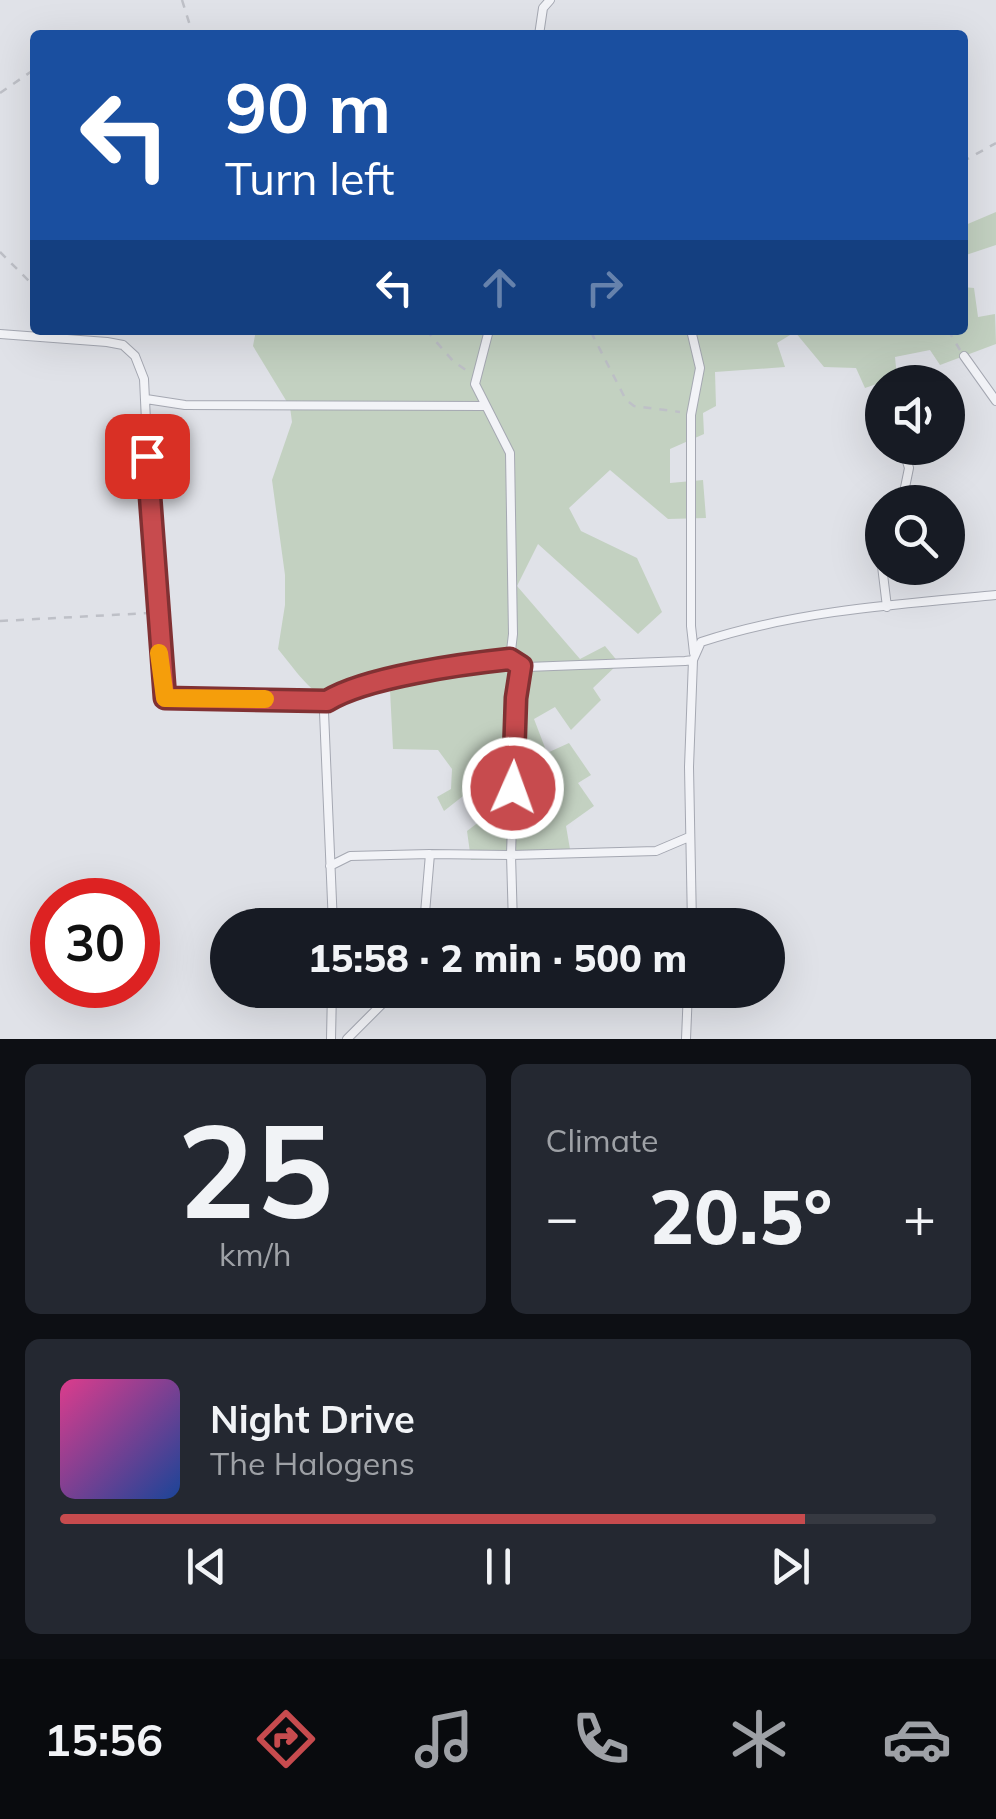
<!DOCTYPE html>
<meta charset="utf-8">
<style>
:root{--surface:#171b24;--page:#242831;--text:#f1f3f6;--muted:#9ea1a6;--line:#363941;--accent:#c74b4e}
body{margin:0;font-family:Mulish,sans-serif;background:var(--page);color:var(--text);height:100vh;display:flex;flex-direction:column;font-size:38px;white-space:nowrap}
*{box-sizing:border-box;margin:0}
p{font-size:32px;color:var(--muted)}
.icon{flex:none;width:55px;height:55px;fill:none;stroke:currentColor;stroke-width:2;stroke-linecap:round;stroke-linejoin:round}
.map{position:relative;height:1039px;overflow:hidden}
.details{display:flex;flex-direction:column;gap:25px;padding:25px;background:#0d0f14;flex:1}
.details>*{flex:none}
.guide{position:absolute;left:30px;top:30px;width:938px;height:305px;border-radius:10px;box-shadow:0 10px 40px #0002;background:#1a4fa0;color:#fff;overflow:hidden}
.tools{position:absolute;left:865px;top:365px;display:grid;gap:20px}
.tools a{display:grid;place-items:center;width:100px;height:100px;border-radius:50%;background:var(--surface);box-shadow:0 10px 40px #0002;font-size:50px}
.speed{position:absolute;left:30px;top:878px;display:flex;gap:20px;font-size:50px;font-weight:700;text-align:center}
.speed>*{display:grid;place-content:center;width:130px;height:130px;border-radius:50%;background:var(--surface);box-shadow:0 10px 40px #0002;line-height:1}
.speed .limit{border:15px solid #d22;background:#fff;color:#111}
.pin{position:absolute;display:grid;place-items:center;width:85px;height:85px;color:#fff;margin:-42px;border-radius:20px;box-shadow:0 5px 15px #0006}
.me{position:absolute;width:110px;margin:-55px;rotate:2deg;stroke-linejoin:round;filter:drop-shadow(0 0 8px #0008)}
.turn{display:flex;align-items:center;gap:35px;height:210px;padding:0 30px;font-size:45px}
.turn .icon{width:130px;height:130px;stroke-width:2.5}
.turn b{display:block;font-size:70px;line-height:85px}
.lanes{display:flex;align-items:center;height:95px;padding:0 30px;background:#0003;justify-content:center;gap:50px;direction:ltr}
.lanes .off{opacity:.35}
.big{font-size:75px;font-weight:800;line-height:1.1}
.details .tile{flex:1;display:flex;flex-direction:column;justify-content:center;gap:15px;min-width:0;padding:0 35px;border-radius:15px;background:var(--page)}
.details .dial{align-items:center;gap:0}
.dial b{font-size:130px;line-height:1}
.song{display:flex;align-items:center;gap:30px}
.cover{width:120px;height:120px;border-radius:15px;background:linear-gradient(135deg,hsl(330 70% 55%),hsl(220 70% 35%))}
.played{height:10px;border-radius:5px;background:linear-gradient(90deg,var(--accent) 85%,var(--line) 85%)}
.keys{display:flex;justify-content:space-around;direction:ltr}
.heat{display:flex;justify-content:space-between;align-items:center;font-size:55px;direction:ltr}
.details .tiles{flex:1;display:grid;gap:25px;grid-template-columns:1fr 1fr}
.tile:last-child{grid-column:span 2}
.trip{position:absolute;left:210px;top:908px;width:575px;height:100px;border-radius:50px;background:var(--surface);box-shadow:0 10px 40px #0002;font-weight:800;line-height:100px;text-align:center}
.tabs{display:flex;height:160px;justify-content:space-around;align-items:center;background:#090b0e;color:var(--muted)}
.tabs .icon{width:70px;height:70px}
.tabs .on{color:var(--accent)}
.tabs b{font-size:45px;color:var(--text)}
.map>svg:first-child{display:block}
</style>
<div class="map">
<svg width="996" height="1039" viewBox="0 0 996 1039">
<rect width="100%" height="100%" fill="#e0e2e8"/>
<path fill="#c3d1c1" d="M996,212V245L963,256V226Z
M963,287L974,288L978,317L995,314L996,344L940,365L930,350L895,357L897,377L865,388L856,368L824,367L795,332L777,343L785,367L715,372L716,406L703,413L704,434L670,449V483L703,480L706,518L668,519L610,470L569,508L581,531L637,558L662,612L638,634L538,544L517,586L580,659L605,646L619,663L593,688L601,700L571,730L555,707L534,719L547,753L569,743L591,775L578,783L594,806L566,826L571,855L471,860L467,831L488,815L472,789L444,811L437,797L451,789L452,769L438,750L393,749L390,690C321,708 321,703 278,649L285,605V575L272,480L292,422L290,407L253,346L256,330H962Z"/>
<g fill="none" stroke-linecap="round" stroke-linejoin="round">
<defs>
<path id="street" d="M539,35L543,8L550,0
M489,330L475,384L510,453L513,634L510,659
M691,330L700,368L691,415V626L694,653
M0,334L107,342L123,345L135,356L144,379L153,568L165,698L327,701C357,682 470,659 506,659C516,659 519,665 527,667L685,661L693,660L701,642C795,611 898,604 996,595
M964,356L996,401
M146,399L185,405L484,406
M902,502L909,468L903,448
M882,566L887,607
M521,666L516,697L511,855L656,851L689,837
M327,701L324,712L333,925
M430,854L511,855L513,925
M330,866L350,856L430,854L424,925
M692,925L689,767L693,660
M523,990H581
M604,990L634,994L688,990
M400,992L497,990
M331,1039L332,990
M347,1039L383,1003L402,990
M686,1039L688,990"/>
</defs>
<use href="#street" stroke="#a5a8b2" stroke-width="10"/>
<path stroke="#bec0c7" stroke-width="2.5" stroke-dasharray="8 8" stroke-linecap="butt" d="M182,0L193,35
M0,93L32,71L35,76
M962,162L996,143
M0,252L35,287
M426,330L453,361L470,373
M948,330L960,350
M591,332L626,400L634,406L680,412
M0,621L149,613"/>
<use href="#street" stroke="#f2f3f7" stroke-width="8"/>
</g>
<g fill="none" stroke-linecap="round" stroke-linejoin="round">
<defs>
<path id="route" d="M147,456L165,698L327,701C366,677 463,664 510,659L521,666L516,698L513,788"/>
</defs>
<use href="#route" stroke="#813133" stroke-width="25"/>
<use href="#route" stroke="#c74b4e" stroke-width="18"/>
<path stroke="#f59e0b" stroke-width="18" d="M159,653L165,698L265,699"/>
</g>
</svg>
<div class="tools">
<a><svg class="icon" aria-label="sound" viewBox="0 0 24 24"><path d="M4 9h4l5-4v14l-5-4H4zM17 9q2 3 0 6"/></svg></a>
<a><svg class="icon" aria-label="search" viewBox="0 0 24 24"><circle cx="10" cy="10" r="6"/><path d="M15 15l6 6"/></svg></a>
</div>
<div class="speed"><div class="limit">30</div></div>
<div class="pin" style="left:147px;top:456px;background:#d93025"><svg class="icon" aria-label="arrive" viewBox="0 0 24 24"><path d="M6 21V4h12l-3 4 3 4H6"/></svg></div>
<svg class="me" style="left:513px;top:788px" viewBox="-20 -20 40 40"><circle r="17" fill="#c74b4e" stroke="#fff" stroke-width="3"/><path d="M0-11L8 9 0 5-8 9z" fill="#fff"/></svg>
<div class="trip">15:58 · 2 min · 500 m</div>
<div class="guide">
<div class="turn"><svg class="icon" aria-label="left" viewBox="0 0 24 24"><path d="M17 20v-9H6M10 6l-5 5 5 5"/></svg><div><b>90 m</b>Turn left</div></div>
<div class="lanes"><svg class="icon" aria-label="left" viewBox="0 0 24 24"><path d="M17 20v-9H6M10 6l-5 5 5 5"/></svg><svg class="icon off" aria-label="ahead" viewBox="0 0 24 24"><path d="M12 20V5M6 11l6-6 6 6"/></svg><svg class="icon off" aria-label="right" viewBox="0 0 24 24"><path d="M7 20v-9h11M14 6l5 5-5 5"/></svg></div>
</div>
</div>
<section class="details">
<div class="tiles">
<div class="tile dial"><b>25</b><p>km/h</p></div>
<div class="tile"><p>Climate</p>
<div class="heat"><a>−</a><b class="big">20.5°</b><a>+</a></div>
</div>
<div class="tile">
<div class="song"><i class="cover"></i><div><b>Night Drive</b><p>The Halogens</p></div></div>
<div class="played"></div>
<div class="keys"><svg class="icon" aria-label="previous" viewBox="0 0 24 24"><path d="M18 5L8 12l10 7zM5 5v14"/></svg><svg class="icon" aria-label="pause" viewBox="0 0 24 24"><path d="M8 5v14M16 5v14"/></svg><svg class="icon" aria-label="next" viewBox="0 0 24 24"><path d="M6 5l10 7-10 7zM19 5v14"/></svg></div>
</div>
</div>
</section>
<nav class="tabs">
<b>15:56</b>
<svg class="icon on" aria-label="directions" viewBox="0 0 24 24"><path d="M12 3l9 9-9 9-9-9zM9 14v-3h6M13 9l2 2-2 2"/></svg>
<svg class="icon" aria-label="music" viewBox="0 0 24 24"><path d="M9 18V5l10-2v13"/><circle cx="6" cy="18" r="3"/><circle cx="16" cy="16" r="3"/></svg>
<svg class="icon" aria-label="phone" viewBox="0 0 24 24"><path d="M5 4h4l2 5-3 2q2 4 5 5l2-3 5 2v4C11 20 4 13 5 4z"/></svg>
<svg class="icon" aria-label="climate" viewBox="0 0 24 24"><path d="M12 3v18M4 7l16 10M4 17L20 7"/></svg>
<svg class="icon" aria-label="car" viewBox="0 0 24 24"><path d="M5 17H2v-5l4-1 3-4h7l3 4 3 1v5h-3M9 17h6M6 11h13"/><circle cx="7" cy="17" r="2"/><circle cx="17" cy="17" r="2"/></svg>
</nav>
